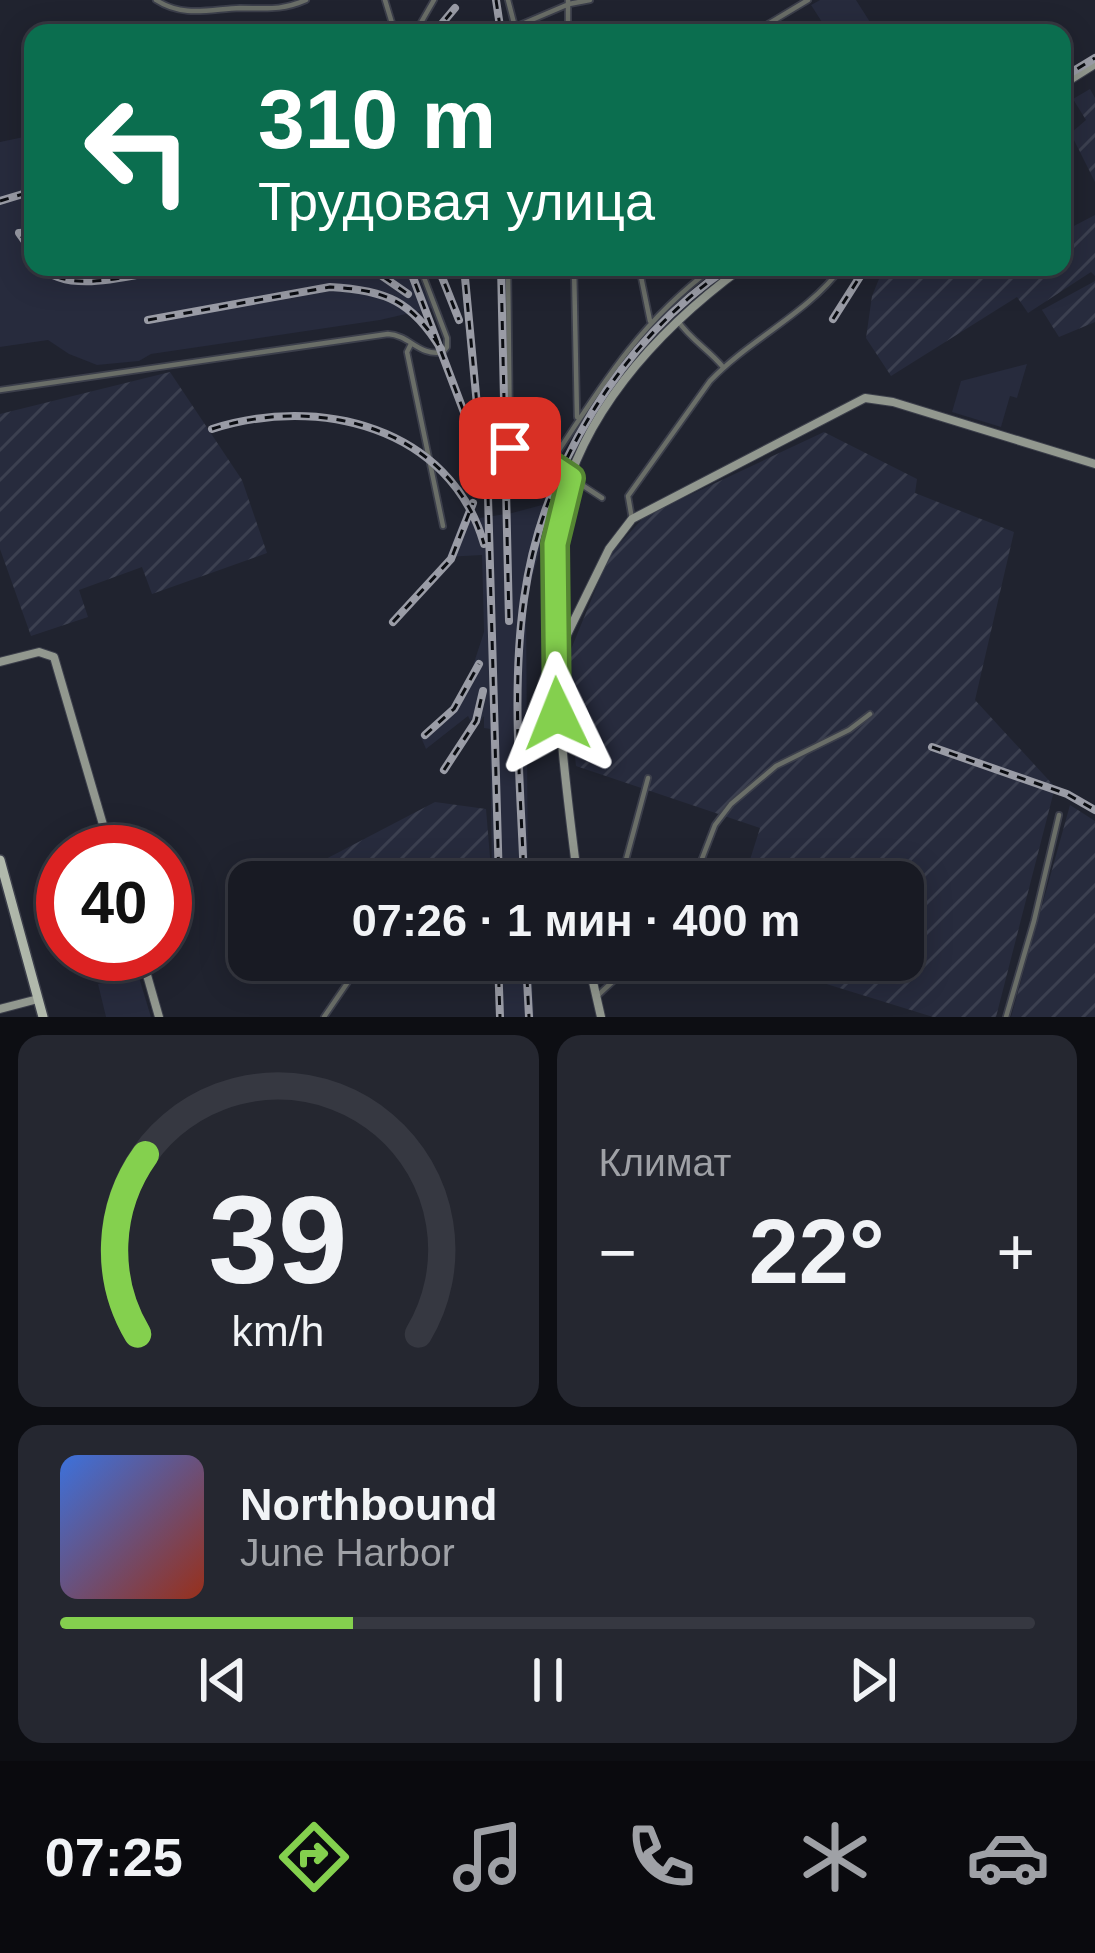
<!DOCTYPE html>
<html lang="ru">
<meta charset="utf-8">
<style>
:root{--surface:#181a23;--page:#252730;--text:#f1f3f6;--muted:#9fa1a6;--line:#363841;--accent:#84d04e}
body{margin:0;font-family:Arial,sans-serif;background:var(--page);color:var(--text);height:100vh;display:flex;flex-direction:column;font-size:45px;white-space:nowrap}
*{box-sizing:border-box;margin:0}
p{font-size:39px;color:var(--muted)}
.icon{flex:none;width:66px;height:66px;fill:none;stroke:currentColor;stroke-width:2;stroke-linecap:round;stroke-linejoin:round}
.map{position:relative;height:1017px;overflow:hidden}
.panel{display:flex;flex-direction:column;gap:18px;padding:18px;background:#0d0e13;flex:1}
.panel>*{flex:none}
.banner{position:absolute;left:24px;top:24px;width:1047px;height:252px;border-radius:24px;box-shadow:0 6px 30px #0003,0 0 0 3px var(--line);background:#0b6e4f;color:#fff;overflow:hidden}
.speed{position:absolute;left:36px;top:825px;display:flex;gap:24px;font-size:60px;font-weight:700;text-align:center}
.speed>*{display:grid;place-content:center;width:156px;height:156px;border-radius:50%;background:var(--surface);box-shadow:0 6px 30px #0003,0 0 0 3px var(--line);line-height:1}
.speed .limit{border:18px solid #d22;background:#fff;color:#111}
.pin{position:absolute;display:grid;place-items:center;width:102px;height:102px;color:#fff;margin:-51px;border-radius:24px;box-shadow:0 6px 18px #0006}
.me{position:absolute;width:132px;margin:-66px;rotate:358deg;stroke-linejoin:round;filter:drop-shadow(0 0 9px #0008)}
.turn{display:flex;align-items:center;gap:42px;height:252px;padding:0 36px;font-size:54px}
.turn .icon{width:156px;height:156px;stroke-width:2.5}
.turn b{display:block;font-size:84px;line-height:102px}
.big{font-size:90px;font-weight:700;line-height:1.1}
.panel .tile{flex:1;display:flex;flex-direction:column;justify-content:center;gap:18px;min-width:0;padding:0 42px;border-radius:24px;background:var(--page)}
.panel .dial{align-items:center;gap:0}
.dial svg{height:312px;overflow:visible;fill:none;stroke:var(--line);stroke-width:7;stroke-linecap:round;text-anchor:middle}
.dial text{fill:var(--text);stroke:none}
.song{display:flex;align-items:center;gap:36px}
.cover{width:144px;height:144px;border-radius:18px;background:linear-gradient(135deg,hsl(220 70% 55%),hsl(10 70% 35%))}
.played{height:12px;border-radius:6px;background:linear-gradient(90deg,var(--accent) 30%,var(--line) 30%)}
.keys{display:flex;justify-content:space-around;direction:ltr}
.heat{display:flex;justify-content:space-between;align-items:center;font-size:66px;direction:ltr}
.panel .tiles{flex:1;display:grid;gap:18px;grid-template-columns:1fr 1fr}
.tile:last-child{grid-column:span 2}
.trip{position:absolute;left:228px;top:861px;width:696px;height:120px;border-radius:24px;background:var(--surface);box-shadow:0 6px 30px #0003,0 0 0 3px var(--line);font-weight:700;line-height:120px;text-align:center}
.menu{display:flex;height:192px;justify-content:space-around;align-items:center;background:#0a0a0e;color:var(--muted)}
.menu .icon{width:84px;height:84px}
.menu .active{color:var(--accent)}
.menu b{font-size:54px;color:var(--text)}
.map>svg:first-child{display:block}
</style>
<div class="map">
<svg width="1095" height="1017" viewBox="0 0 1095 1017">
<defs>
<pattern id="industrial-furrows" width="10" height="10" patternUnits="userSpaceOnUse" patternTransform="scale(3)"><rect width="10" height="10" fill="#272b3d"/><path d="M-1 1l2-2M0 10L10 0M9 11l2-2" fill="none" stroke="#3c4050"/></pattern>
</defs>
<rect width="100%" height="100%" fill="#20232f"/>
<path fill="#272b3d" d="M820,0H856L877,33H829L811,5Z
M33,135V267H414L432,308L380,320L151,354L139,361L97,365L69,354L48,340L0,347V142Z
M1027,364L1017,398L1010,396L1001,427L952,412L961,381Z
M553,502L526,600L528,882H492L490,729L484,728V716L445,774L439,771L472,724L468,716L426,749L420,735L440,720L467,684L484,632L482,555L447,557L461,521L512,513Z
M495,960H531L534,1017H497Z
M138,974L151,1017H106L98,984Z"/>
<path fill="url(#industrial-furrows)" d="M1090,89L1095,98V182L1071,134L1072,227L1095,215V276L1091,272L1028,313L1017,297L891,376L866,338L872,296L884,267H1062V103L1070,98L1071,133L1086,120L1073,99Z
M1095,281V322L1059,337L1042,310Z
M170,372L242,480L267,553L152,594L142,567L79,590L88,617L31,636L0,549V414Z
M824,432L917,479L915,493L1014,532L975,700L1055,787L996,1017H933L749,960H903V882H743L760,828L576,766L565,664L610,554L645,516Z
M435,802L486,809L492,882H333L322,861Z
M1070,805L1095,821V1017H1011Z"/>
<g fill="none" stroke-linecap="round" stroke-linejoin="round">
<defs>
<path id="street" d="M156,0C183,18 211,9 240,8C266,8 281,11 306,0
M385,0L395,33
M508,0L515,27L569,4L590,0
M415,33L434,0
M568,33V0
M753,33L808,0
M508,267L510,448L517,454L550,464L602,498
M574,267L577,417
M639,267L650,321
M678,321C691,340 708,349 723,367
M411,344L407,352L443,526
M0,390L388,334C410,335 419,357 443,352L447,347V338L420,267
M550,464C599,389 640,321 714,267
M632,519L628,496L710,381C751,338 806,315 842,267
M620,882L648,778
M693,882L715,825L731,804L776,766L849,730L870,714
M596,997L636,960
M324,1017L363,960
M1006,1017L1034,921L1059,815"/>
<path id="secondary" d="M1062,85L1095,64
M557,655L609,549L632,519L865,398L893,402L1095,464
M0,662L39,652L54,657L111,852
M578,882C567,797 557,714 555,628C554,595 552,560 557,528C574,419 657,330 743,267
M141,954L159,1017
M588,960L601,1017
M0,1009L38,999"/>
<path id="primary" d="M0,860L43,1017"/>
</defs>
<use href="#street" stroke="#3c3f4b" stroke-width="8"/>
<use href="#secondary" stroke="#3c3f4b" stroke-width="10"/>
<use href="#primary" stroke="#3c3f4b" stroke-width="12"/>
<use href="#street" stroke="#6a6e68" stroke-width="4.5"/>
<use href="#secondary" stroke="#92988f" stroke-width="8"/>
<use href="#primary" stroke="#b1b9ac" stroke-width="9"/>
<defs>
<path id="rail" d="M496,0L501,33
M434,33L455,8
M1062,78L1095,58
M28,171L33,170
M0,201L33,191
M33,232L19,233L33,253
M42,267C69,296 140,273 177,267
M369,267L408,294
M409,267L470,428L482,477
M438,267L459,320
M464,267L478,416
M501,267L509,621
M833,319L866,267
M148,320L330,287C386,290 412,301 441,349
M212,429C318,395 450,426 484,544
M487,461L499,882
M393,622L451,559L473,503
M425,735L454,709L479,664
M932,747L1067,794L1095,810
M444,770L476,721L483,691
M524,882C521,789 511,692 524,599C542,468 620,342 729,267
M498,960L500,1017
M526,960L529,1017"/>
</defs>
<use href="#rail" stroke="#9a9ca6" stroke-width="8"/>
<use href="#rail" stroke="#0b0d12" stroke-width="3" stroke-dasharray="9" stroke-linecap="butt"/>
</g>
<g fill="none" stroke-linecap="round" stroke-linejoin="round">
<defs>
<path id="route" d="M510,448L517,454L550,464L571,478L555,544L557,714"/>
</defs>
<use href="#route" stroke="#568733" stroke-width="30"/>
<use href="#route" stroke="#84d04e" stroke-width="21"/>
</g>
</svg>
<div class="speed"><div class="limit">40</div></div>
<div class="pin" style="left:510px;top:448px;background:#d93025"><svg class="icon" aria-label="arrive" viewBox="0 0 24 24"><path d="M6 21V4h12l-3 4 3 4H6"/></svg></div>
<svg class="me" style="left:557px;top:714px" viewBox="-20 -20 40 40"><path d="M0-17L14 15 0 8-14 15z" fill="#84d04e" stroke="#fff" stroke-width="4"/></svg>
<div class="trip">07:26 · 1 мин · 400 m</div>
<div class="banner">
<div class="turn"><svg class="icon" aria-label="left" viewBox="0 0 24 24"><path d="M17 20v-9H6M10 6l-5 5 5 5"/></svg><div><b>310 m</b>Трудовая улица</div></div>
</div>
</div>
<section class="panel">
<div class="tiles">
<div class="tile dial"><svg viewBox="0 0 100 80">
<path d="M14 69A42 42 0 1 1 86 69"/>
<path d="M14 69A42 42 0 0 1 16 23" stroke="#84d04e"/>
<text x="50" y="56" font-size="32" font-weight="700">39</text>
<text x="50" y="72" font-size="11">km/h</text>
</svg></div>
<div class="tile"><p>Климат</p>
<div class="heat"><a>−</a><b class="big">22°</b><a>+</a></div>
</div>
<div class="tile">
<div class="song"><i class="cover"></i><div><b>Northbound</b><p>June Harbor</p></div></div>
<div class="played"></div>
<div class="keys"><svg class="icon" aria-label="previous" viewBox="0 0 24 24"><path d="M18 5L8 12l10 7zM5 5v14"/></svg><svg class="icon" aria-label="pause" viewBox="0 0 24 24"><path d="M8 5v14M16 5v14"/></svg><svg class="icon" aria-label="next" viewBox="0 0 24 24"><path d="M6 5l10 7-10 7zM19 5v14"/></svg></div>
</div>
</div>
</section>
<nav class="menu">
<b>07:25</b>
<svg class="icon active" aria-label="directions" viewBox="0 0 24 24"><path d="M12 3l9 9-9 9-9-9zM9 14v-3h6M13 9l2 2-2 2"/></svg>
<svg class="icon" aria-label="music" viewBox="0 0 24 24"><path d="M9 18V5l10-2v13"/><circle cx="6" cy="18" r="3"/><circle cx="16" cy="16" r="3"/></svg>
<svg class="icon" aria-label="phone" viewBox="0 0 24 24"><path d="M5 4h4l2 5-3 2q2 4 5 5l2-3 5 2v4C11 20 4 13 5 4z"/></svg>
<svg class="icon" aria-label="climate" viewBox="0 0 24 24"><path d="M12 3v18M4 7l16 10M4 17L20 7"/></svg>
<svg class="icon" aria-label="car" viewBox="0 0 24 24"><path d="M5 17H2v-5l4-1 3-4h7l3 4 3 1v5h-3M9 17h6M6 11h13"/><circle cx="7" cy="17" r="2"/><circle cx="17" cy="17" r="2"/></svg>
</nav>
